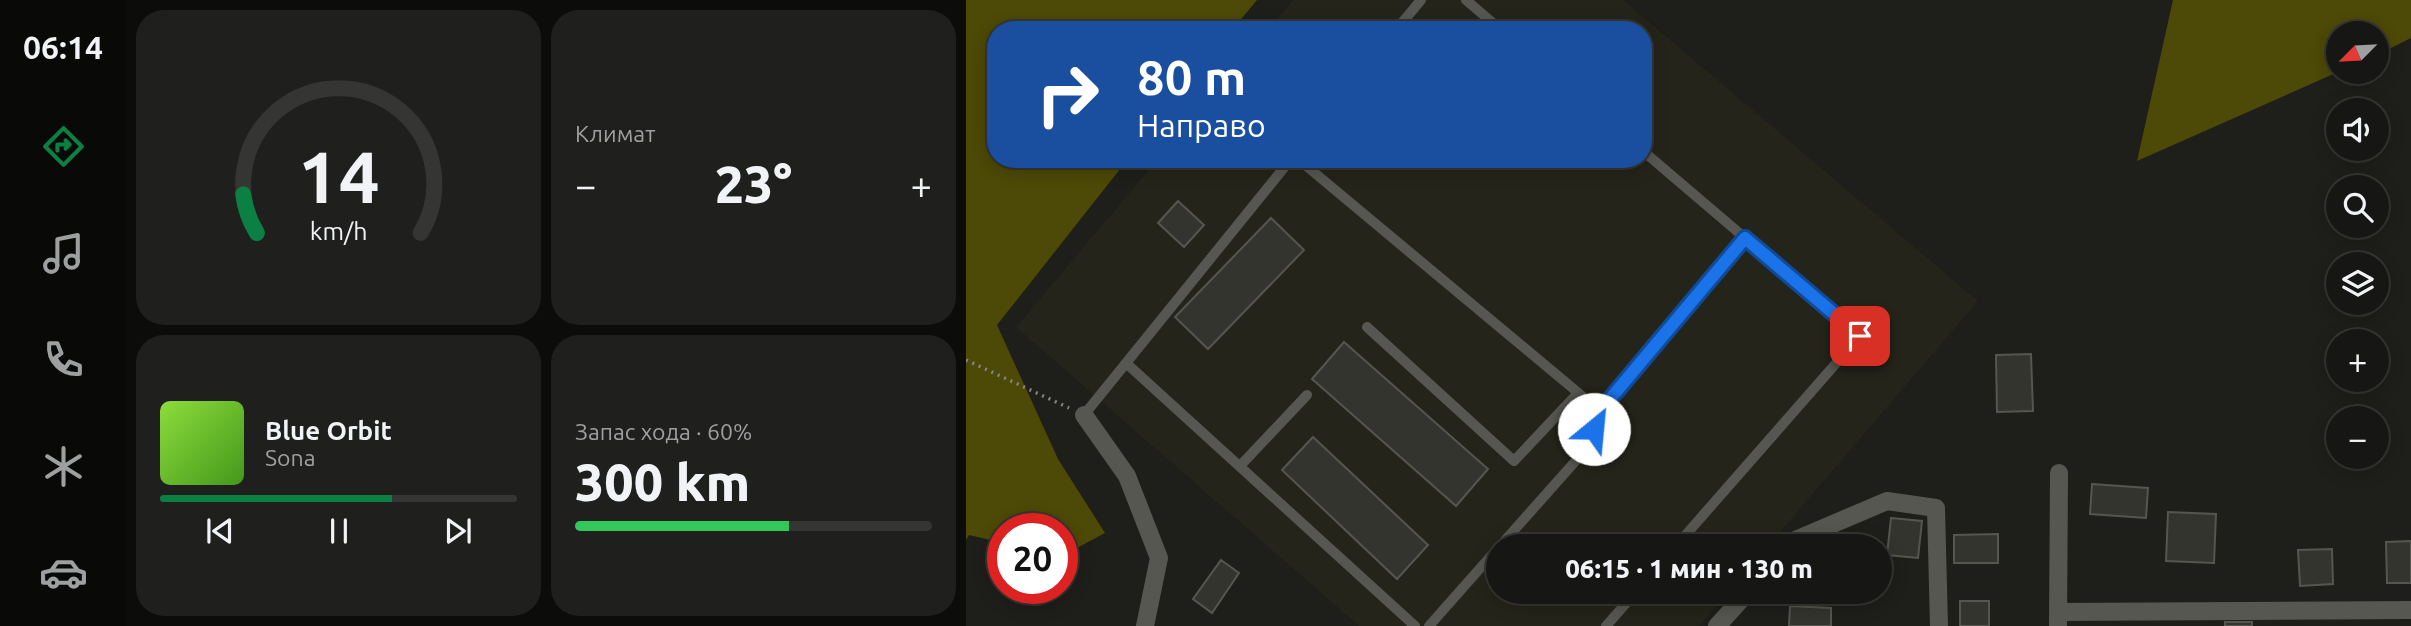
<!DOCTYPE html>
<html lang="ru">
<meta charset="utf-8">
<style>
:root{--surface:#161614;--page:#1f1f1d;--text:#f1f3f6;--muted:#9e9fa0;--line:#353534;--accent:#0b8043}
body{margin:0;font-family:Ubuntu,sans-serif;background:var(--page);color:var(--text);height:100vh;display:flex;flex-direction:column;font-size:26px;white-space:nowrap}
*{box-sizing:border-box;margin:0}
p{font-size:23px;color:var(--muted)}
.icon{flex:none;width:38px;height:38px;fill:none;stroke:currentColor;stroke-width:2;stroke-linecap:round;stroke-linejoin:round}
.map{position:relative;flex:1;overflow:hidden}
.side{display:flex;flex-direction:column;gap:10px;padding:10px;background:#0c0c0b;width:840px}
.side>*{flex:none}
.banner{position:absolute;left:21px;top:21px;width:665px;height:147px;border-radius:28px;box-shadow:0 4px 18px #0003,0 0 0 2px var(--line);background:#1a4fa0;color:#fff;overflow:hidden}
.needle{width:46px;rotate:246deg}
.fabs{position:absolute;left:1360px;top:21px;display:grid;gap:14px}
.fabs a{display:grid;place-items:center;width:63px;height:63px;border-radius:50%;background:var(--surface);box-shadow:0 4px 18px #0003,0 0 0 2px var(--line);font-size:35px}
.speed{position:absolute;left:21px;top:513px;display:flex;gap:14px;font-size:35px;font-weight:700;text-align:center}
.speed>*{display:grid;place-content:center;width:91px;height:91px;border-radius:50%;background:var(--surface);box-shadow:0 4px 18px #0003,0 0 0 2px var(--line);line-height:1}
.speed .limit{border:10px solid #d22;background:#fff;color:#111}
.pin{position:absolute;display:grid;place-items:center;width:60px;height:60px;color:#fff;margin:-30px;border-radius:14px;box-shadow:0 4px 10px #0006}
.me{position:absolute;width:77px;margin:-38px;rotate:28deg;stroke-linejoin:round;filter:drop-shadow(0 0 5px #0008)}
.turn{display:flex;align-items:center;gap:24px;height:147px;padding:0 35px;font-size:32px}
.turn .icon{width:91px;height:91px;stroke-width:2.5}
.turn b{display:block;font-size:49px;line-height:60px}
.big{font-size:52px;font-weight:800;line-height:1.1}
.side .card{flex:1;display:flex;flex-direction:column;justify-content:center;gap:10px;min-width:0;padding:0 24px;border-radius:28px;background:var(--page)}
.side .dial{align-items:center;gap:0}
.dial svg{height:182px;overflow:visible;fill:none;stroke:var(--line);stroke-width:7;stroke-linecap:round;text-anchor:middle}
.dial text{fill:var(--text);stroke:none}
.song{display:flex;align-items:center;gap:21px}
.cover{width:84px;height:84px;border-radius:10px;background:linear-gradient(135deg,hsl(90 70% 55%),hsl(100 70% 35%))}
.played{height:7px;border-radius:4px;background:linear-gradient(90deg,var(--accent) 65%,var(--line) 65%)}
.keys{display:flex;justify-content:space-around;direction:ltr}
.heat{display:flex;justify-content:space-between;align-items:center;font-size:38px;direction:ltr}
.charge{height:10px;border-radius:5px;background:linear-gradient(90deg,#34c759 60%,var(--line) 0)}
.side .tiles{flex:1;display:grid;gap:10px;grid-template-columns:repeat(2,1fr)}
.trip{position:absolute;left:520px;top:534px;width:406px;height:70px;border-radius:35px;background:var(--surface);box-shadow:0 4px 18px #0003,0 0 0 2px var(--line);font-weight:800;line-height:70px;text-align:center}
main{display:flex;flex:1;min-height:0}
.tab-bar{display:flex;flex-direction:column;width:126px;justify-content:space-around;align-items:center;background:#090908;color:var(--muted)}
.tab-bar .icon{width:49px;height:49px}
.tab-bar .selected{color:var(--accent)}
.tab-bar b{font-size:32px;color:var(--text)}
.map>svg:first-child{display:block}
</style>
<main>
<nav class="tab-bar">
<b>06:14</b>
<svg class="icon selected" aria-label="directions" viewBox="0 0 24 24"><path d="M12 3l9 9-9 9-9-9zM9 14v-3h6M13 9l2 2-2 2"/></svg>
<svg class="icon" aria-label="music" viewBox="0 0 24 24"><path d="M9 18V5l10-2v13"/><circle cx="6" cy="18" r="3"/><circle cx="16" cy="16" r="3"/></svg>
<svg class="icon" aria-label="phone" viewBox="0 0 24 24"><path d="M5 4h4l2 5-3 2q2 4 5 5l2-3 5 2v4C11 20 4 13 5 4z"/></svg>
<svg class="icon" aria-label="climate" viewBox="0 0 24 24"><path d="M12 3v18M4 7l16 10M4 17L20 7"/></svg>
<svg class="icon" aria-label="car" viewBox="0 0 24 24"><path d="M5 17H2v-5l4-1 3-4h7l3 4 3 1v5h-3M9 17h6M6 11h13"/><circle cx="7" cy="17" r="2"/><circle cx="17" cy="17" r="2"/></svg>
</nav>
<section class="side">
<div class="tiles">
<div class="card dial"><svg viewBox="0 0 100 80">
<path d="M14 69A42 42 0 1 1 86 69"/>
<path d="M14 69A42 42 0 0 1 8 52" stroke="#0b8043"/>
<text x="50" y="56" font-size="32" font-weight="700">14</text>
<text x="50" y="72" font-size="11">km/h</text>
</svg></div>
<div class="card"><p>Климат</p>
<div class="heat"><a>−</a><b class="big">23°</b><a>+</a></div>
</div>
<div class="card">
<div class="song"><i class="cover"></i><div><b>Blue Orbit</b><p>Sona</p></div></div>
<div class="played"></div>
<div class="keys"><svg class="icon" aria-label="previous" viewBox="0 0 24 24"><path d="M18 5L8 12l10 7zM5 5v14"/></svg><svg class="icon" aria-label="pause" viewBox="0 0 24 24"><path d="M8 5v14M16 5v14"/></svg><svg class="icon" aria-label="next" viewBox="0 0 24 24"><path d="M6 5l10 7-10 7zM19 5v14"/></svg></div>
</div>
<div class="card"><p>Запас хода · 60%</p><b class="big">300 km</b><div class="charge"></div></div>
</div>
</section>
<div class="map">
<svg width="1445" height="626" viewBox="0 0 1445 626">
<rect width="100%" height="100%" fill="#1e1e1a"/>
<path fill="#25241a" d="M327,0H657L1012,301L802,546H532V592H763L733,626H393L50,327L192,159H677V30H302Z"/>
<path fill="#4d4906" d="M0,0H291L266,30H30V159H162L31,325L92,459L139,533L96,556V528H37V543L3,535L0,540Z
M1207,0H1445V38L1411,55L1410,33H1372V72L1171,161Z"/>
<path fill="#34342f" stroke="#565650" stroke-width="2" d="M212,201L238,225L218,247L192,223Z
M305,218L338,250L242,349L209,317Z
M378,342L522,469L490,506L346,379Z
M1065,354L1067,411L1031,412L1030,355Z
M347,437L462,545L431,579L316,470Z
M1126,484L1182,488L1180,518L1124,514Z
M1202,512L1250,514L1248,563L1200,561Z
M925,518L956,521L952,558L921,555Z
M1032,534V563H988V535Z
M1445,541V583H1421L1420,542Z
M1366,549L1367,584L1334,586L1332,550Z
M255,560L273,573L246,613L227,599Z
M994,601H1023V626H994Z
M824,606L865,608V626H823Z
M1259,622H1286V626H1259Z"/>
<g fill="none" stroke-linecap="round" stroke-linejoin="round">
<path stroke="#858581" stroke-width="3.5" stroke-dasharray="2 5" stroke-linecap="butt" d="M0,360L103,408"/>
<path stroke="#575752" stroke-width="10" d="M500,0L535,30
M430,30L455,0
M677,151L894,336L710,546
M332,159L634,411
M401,327L548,461L612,393
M160,363L449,626
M118,415L325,159
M274,466L341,395
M534,546L622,447L634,411L779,238
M463,626L532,548
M640,626L670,592"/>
<path stroke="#575752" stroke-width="18" d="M118,415L161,476L193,558L179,626
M822,546L827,541L921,501L970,508L973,626
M1092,612L1445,610
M751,626L782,592
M1092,626L1093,473"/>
</g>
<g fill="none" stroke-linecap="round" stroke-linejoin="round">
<defs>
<path id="route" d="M628,429L634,411L779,238L894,336"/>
</defs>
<use href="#route" stroke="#114b97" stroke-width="18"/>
<use href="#route" stroke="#1a73e8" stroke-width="12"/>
</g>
</svg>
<div class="fabs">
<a><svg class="needle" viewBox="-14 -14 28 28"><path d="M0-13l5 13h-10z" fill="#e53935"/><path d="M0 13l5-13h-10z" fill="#9e9fa0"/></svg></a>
<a><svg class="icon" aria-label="sound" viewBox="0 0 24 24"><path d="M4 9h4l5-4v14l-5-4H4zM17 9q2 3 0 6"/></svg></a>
<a><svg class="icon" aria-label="search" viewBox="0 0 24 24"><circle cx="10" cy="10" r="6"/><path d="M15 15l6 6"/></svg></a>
<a><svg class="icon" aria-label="layers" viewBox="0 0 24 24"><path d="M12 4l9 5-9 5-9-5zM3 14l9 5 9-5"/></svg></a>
<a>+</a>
<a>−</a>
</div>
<div class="speed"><div class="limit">20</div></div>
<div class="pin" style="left:894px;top:336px;background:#d93025"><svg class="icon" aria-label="arrive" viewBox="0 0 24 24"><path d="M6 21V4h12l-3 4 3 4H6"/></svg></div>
<svg class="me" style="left:628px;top:429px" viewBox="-20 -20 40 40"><circle r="19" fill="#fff"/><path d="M0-13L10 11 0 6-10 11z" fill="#1a73e8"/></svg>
<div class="trip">06:15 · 1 мин · 130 m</div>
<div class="banner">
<div class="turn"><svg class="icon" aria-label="right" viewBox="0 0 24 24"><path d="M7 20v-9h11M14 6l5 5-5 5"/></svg><div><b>80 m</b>Направо</div></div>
</div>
</div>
</main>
